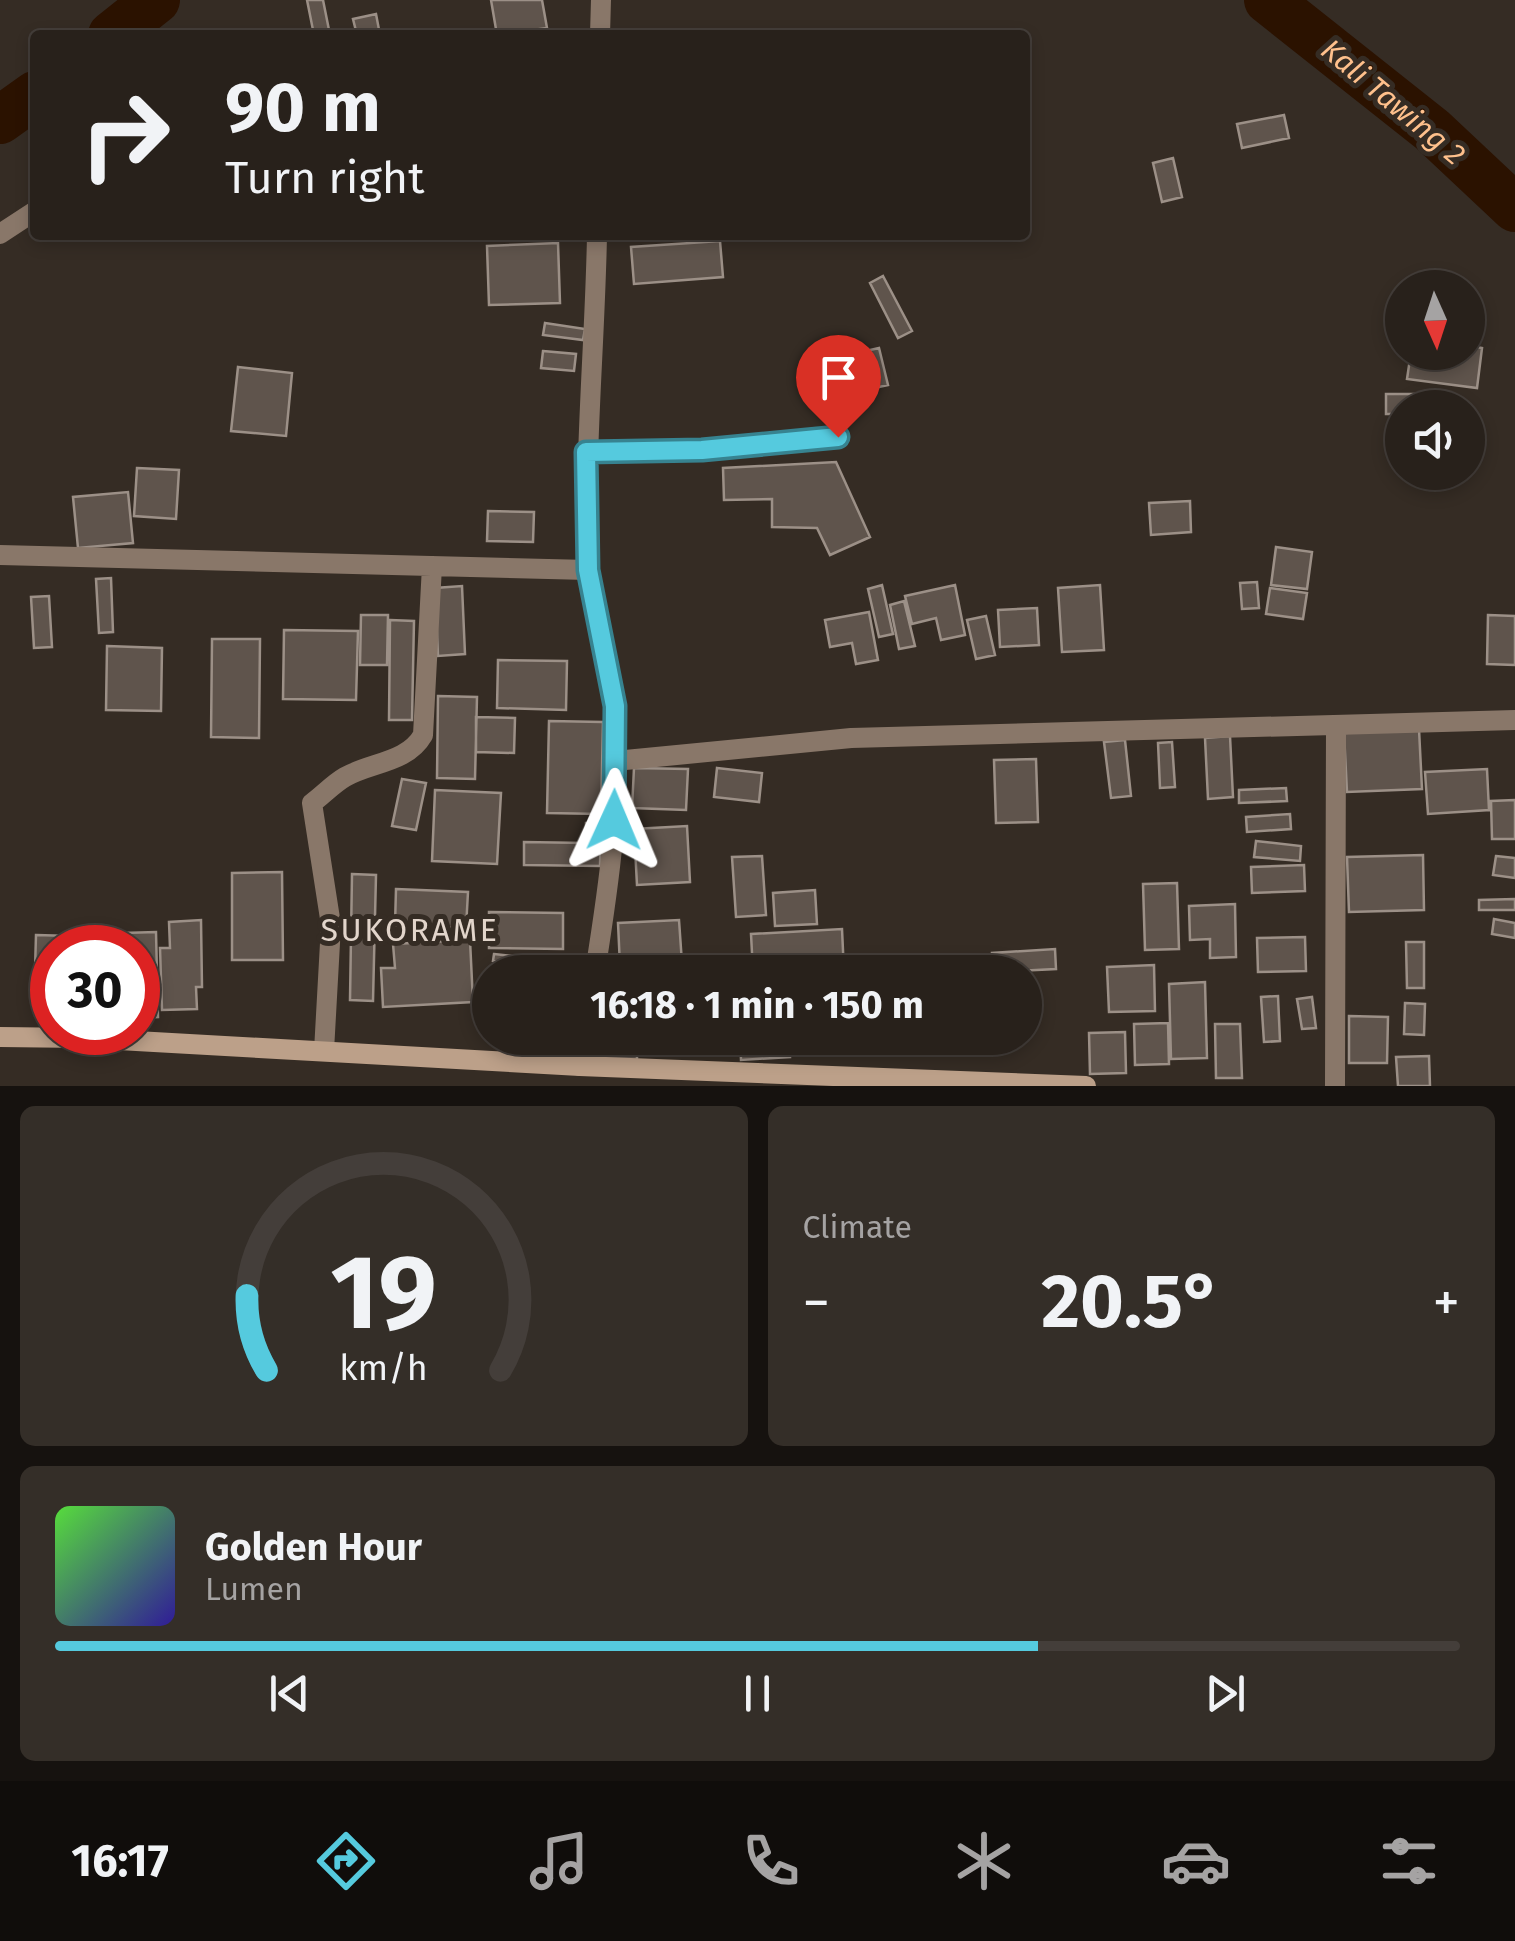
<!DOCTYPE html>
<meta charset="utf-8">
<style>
:root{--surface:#28211b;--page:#342e28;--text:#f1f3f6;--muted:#a5a3a3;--line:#443e3a;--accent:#55cade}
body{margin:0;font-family:"Fira Sans",sans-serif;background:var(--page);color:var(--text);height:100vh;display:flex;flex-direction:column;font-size:38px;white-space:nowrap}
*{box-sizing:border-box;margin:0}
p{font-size:32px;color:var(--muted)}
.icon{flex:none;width:55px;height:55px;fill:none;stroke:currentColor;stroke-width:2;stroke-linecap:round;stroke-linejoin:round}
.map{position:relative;height:1086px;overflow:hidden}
.details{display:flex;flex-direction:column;gap:20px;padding:20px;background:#16120f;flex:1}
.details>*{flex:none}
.guide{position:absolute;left:30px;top:30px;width:1000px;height:210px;border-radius:10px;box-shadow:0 5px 15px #0003,0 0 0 2px var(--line);background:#28211b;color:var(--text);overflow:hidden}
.needle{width:65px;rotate:177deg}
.buttons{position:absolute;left:1385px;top:270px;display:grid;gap:20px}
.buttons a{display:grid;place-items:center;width:100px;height:100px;border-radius:50%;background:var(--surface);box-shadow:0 5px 15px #0003,0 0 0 2px var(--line);font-size:50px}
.speed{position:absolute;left:30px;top:925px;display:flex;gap:20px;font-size:50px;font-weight:700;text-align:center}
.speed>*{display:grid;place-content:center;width:130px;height:130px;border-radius:50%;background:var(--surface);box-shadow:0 5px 15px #0003,0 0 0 2px var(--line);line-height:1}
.speed .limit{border:15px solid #d22;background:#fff;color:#111}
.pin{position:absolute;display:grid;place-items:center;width:85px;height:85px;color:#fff;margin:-102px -42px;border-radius:50% 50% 50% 0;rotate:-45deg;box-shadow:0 0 10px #0007}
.pin .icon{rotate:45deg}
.me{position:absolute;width:110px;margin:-55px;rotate:1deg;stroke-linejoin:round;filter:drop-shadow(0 0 8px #0008)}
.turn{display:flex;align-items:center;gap:35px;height:210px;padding:0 30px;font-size:45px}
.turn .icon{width:130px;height:130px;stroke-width:2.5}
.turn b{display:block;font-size:70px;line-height:85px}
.big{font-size:75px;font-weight:700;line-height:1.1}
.details .card{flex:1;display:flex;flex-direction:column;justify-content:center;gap:15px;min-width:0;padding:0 35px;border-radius:15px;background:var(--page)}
.details .dial{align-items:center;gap:0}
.dial svg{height:260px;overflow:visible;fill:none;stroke:var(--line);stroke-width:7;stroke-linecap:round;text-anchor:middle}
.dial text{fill:var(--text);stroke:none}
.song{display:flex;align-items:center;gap:30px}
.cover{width:120px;height:120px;border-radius:15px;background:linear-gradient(135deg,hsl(110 70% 55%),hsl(250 70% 35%))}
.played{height:10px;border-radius:5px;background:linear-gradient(90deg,var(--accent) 70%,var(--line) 70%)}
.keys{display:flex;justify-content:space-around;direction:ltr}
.heat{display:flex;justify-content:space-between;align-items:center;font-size:55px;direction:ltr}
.details .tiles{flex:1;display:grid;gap:20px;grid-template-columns:1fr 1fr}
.card:last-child{grid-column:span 2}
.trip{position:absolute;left:472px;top:955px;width:570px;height:100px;border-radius:50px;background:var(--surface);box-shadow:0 5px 15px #0003,0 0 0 2px var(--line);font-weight:700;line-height:100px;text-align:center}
.dock{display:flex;height:160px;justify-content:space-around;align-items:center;background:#100d0b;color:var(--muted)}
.dock .icon{width:70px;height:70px}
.dock .current{color:var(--accent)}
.dock b{font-size:45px;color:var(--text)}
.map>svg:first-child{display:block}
</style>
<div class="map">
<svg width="1515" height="1086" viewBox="0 0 1515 1086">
<rect width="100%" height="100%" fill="#352c24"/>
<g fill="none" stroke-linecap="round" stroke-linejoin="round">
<path stroke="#2b1200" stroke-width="48" d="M1268,0L1432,130L1515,208
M112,35L156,0
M0,120L35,95"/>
</g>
<path fill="#5f544c" stroke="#9c9087" stroke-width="2.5" d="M307,0H323L330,35H314Z
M491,0H542L547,28L497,35Z
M376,14L380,35H357L353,19Z
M1284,115L1289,138L1242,148L1237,124Z
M1173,158L1182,197L1162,202L1153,163Z
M720,241L723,277L634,284L631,247Z
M558,243L560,303L489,305L487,246Z
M883,276L912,331L898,338L870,283Z
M1468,321L1475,322L1471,346L1482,348L1477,388L1407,379L1411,352H1468Z
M545,323L585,329L583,340L543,335Z
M879,348L888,385L860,391L852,354Z
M543,351L576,354L574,371L541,368Z
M238,367L292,373L286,436L231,431Z
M1386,394H1447V408H1402V414H1386Z
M1402,433V453L1390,454L1389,434Z
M836,462L870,537L830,555L817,528L772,527V499L724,500L723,468Z
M137,468L179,470L176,519L134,516Z
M128,492L133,543L78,548L73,497Z
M1190,501L1191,532L1151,535L1149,503Z
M488,511L534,512L533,542L487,541Z
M1276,547L1312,552L1307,589L1271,585Z
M111,578L113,632L99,633L96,579Z
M1257,582L1259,608L1242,609L1240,583Z
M882,585L893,634L879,637L868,589Z
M955,585L965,635L941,640L936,618L912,624L905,596Z
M1100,585L1104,650L1062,652L1058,588Z
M462,586L465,654L438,656L435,588Z
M1270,588L1307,593L1303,619L1266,614Z
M49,596L52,647L34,648L31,597Z
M904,601L915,646L899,649L890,605Z
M1037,608L1039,645L1000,647L998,610Z
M869,612L878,660L856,664L852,643L830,647L825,620Z
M361,615H388L387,665H360Z
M1488,615L1515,616V665L1487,664Z
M986,616L995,655L976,659L967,620Z
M390,620L414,621L412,720H389Z
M284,630L358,631L356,700L283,699Z
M212,639H260L259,738L211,737Z
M107,646L162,648L161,711L106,710Z
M498,660L567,661L566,710L497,708Z
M438,696L477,697L475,779L437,778Z
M476,717L515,718L514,753L476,752Z
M549,721L603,722L601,814L547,813Z
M1419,729L1422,789L1347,792L1344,733Z
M1230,736L1233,797L1208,799L1205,738Z
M1125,740L1131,796L1111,798L1104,742Z
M1172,742L1175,787L1160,788L1158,743Z
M1036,759L1038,822L996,823L994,760Z
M634,768L688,769L686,810L632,808Z
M717,768L762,773L759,802L714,797Z
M1487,769L1489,810L1428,814L1425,772Z
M402,779L426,783L416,830L392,826Z
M1286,788L1287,801L1239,803V790Z
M435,790L501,793L497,864L432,861Z
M1515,800V839H1492L1491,801Z
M1290,814L1291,829L1247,832L1246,817Z
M586,823H601L600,866L524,865V842L586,843Z
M687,826L690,882L637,885L634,829Z
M1256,841L1301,846L1300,861L1254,857Z
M1423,855L1424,910L1349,912L1347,857Z
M762,856L766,915L736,917L732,857Z
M1496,856L1515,858V878L1493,875Z
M1304,865L1305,891L1252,893L1251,867Z
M282,872L283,960H232V873Z
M352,874L376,875L373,1001L350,1000Z
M1177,883L1179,949L1145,950L1143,884Z
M396,889L468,892L466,928L395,925Z
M815,890L817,924L775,926L773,893Z
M1515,899V910H1479V900Z
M1235,904L1236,957L1210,958V939L1190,940L1189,906Z
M489,912L563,913V949L489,948Z
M1494,919L1515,923V938L1492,934Z
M201,920L202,987H196L197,1009L162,1010L160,948H170L169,922Z
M679,920L682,963L620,966L618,923Z
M842,929L844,972H753L751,934Z
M156,932L158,1017L138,1018V948H123V933Z
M36,935L71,936L70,948H52V1004H34Z
M1305,937L1306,971L1258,972L1257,938Z
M470,940L473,1002L383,1007L381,968H395L393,944Z
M1406,942H1424V988H1407Z
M1055,949L1056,969L993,972L992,953Z
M494,954L560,961V968L493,961Z
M682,963V972H648V964Z
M1154,965L1155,1011L1109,1012L1107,967Z
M1205,982L1207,1058L1171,1059L1169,984Z
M1278,996L1280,1041L1264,1042L1261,997Z
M1312,997L1316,1028L1302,1029L1297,999Z
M1405,1003L1425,1004L1424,1035L1404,1034Z
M1349,1016L1388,1017L1387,1063H1349Z
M1168,1023L1169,1064L1135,1065L1134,1024Z
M1215,1024H1240L1242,1078H1216Z
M1125,1032L1126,1073L1090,1074L1089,1033Z
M588,1038H637V1061L588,1062Z
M740,1038H789L790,1057L741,1060Z
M918,1038H971V1050H918Z
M1429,1056L1430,1086H1398L1396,1057Z"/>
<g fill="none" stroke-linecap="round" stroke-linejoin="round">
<path stroke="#897769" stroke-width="20" d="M600,35L601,0
M0,234L35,211
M586,452L703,450L838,437
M0,555L588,570
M615,761L851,738L1515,720
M595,972C609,884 622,796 615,706C611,658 589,611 588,564C584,454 595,345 597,235
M324,1051L331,925L312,803C323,795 333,784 345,777C371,762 407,763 423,735L432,566
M580,1066L584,1038
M1335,1086L1336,725"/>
<path stroke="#bca089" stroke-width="20" d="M0,1037L83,1038L580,1066L1086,1086"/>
</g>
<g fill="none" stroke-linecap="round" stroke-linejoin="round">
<defs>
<path id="route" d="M614,820L615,706L588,570L586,452L702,450L838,437"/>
</defs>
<use href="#route" stroke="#378390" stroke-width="25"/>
<use href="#route" stroke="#55cade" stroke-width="18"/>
</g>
<g text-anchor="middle" stroke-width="10" stroke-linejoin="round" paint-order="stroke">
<g font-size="30" font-style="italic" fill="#fec08c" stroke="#352c24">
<text transform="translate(1393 102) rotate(40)" y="10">Kali Tawing 2</text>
</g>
<g font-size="32" letter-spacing="2.5" fill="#e2d5cb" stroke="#352c24">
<text x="410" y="941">SUKORAME</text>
</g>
</g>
</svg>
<div class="buttons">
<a><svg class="needle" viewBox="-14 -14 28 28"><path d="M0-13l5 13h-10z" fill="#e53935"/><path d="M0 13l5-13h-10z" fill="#a5a3a3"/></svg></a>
<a><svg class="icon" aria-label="sound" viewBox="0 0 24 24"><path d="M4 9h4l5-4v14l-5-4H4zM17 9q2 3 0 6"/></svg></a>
</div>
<div class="speed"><div class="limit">30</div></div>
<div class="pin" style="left:838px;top:437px;background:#d93025"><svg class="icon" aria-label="arrive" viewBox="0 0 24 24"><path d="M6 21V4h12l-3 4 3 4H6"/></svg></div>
<svg class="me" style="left:614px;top:820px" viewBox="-20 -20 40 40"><path d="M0-17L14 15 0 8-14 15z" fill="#55cade" stroke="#fff" stroke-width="4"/></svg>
<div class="trip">16:18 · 1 min · 150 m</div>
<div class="guide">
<div class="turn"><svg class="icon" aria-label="right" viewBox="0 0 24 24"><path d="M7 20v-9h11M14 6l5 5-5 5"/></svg><div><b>90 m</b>Turn right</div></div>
</div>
</div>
<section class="details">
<div class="tiles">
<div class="card dial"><svg viewBox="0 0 100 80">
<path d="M14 69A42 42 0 1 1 86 69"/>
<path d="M14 69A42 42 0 0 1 8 46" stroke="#55cade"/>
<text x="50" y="56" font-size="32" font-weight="700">19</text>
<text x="50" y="72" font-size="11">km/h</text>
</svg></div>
<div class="card"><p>Climate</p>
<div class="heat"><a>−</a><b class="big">20.5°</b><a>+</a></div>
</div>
<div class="card">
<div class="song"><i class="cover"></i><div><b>Golden Hour</b><p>Lumen</p></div></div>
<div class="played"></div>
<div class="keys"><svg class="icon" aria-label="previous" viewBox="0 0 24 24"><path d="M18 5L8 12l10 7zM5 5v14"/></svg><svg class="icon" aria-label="pause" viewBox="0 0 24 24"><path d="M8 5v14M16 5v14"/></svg><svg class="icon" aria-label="next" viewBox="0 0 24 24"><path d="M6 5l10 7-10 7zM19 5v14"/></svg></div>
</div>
</div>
</section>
<nav class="dock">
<b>16:17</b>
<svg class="icon current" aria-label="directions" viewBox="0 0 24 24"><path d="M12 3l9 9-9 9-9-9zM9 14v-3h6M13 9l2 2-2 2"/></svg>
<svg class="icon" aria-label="music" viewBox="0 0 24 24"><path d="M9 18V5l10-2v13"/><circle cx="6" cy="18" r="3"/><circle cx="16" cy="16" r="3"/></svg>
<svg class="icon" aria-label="phone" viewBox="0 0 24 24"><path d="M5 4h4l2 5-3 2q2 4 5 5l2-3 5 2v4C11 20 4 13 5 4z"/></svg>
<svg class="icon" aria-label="climate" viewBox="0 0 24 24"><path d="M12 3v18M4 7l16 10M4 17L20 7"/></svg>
<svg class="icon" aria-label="car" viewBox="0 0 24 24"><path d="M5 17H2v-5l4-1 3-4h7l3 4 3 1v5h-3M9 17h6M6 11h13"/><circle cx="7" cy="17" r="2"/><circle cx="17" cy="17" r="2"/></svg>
<svg class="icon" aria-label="filters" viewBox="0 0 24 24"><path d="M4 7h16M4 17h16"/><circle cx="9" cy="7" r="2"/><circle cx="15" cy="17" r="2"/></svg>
</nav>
